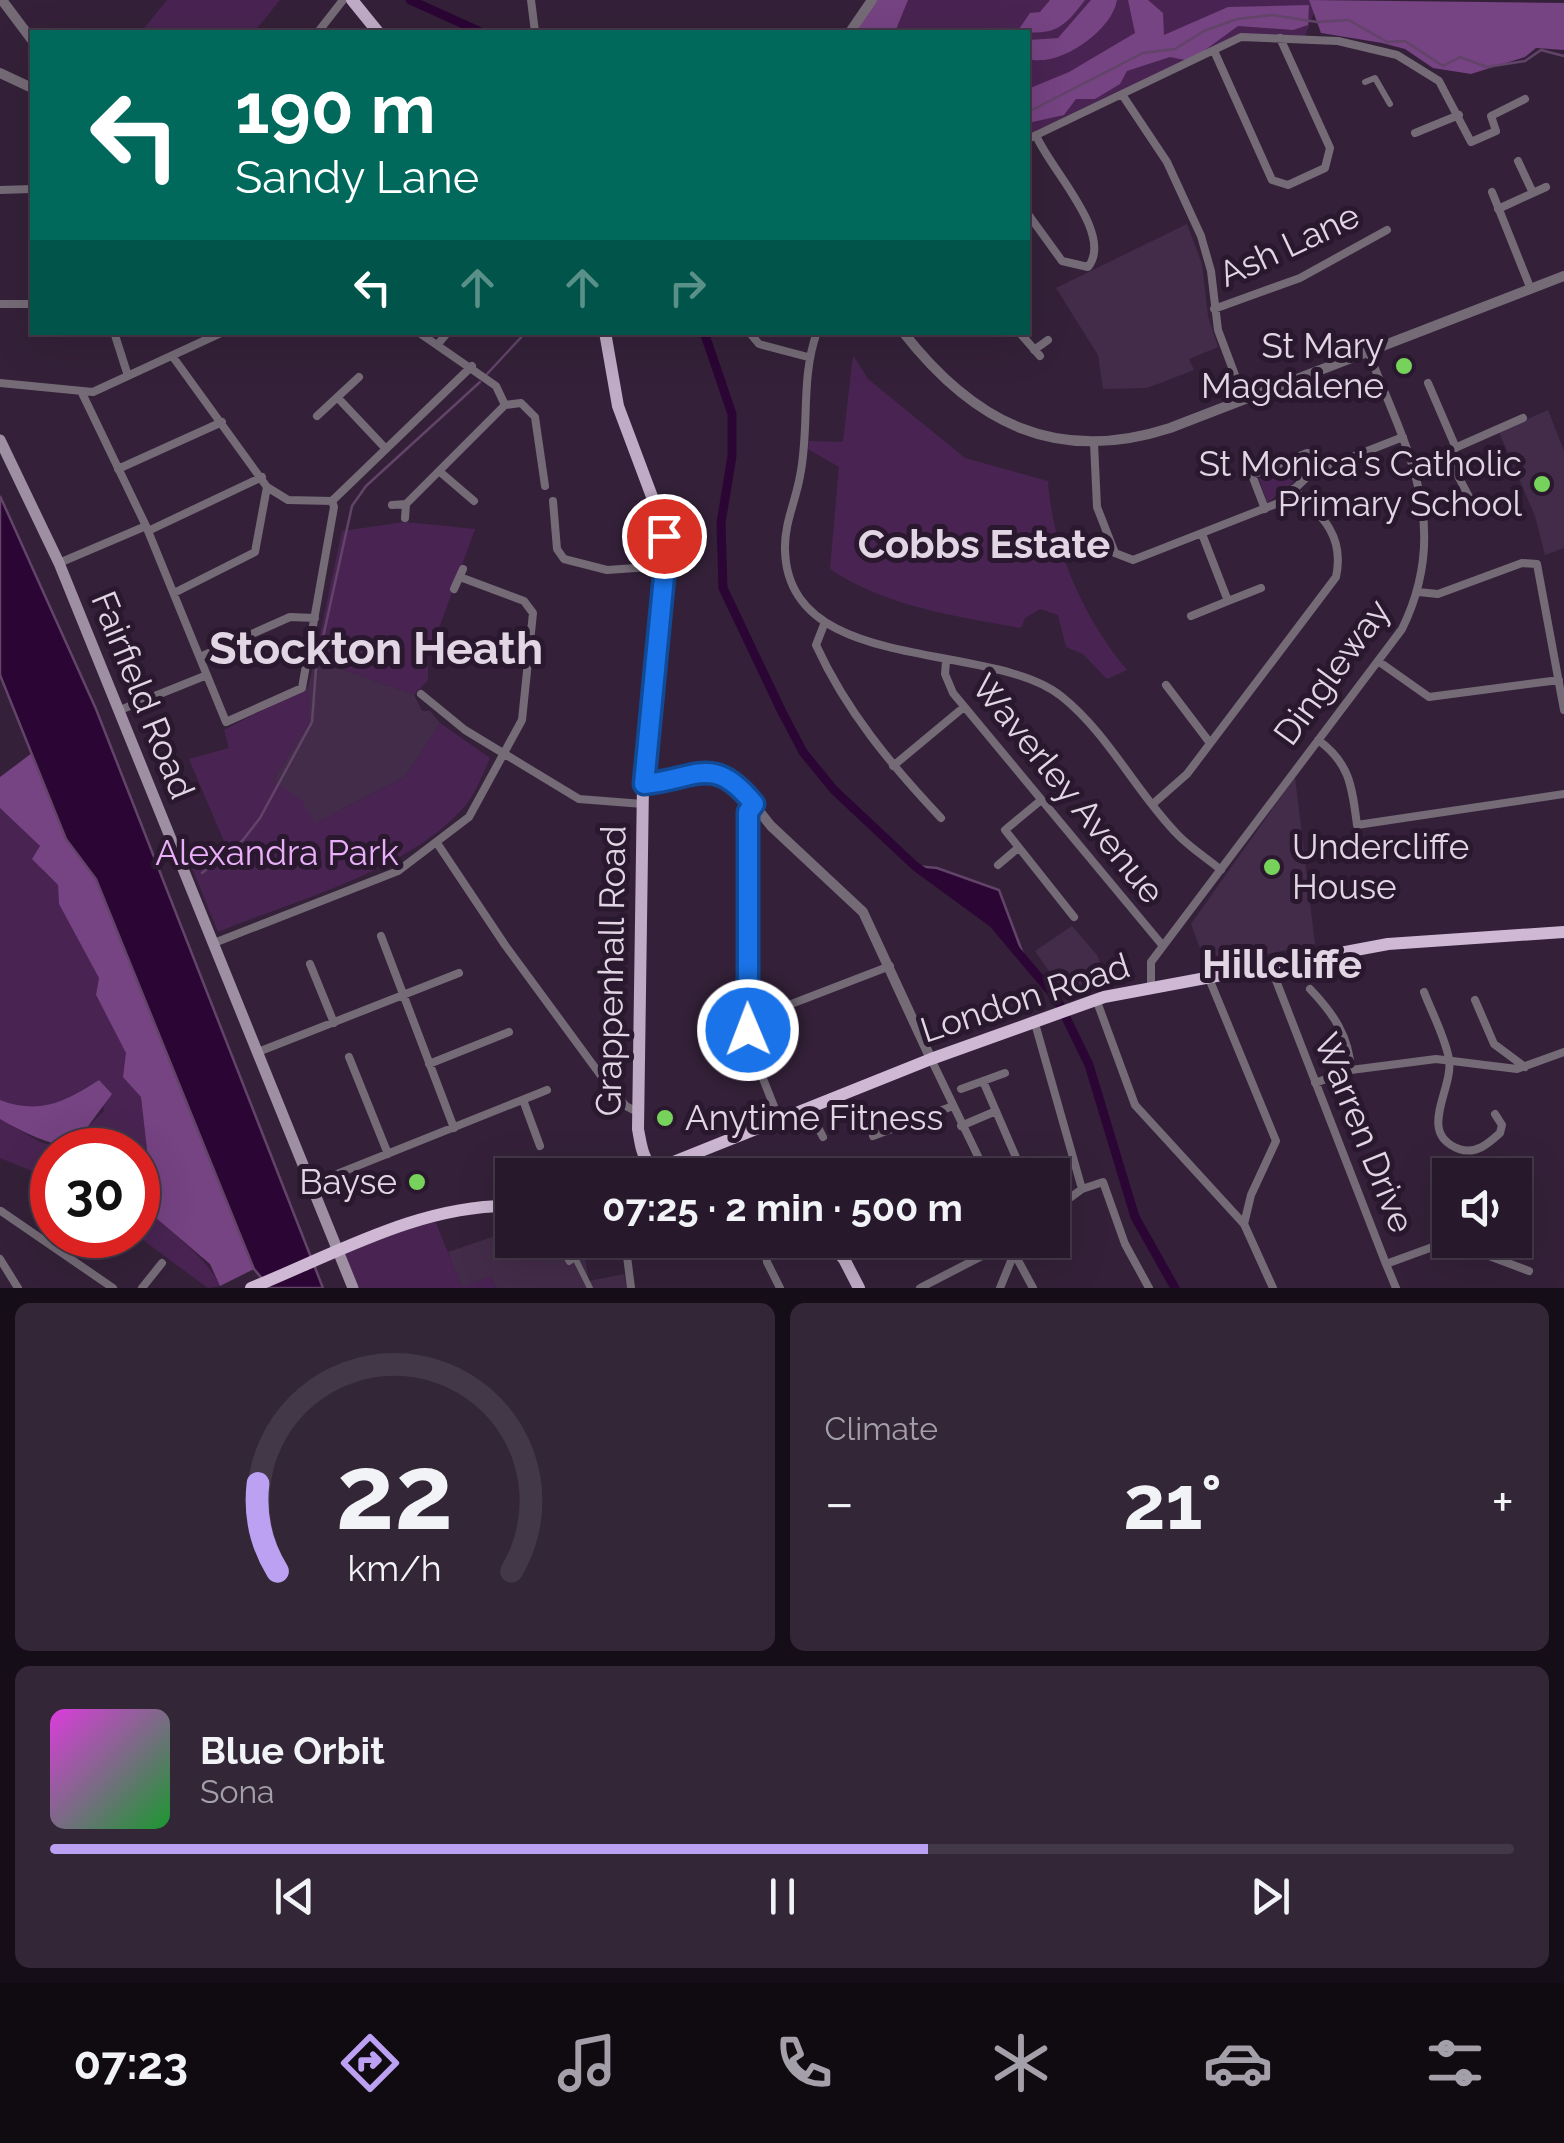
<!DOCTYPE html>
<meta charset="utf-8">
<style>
:root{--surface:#27192b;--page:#332637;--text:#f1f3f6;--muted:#a4a0a9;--line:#433847;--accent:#bca0f2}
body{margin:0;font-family:Raleway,sans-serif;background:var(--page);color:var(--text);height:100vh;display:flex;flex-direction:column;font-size:38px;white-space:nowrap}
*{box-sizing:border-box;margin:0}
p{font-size:32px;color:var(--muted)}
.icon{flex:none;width:55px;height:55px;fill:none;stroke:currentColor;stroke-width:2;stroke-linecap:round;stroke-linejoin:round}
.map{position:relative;height:1288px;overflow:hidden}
.drawer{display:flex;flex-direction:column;gap:15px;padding:15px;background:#150e18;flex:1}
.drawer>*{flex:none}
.guide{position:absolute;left:30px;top:30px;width:1000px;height:305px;border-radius:0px;box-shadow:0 10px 40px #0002,0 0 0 2px var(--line);background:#00695c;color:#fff;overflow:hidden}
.tools{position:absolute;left:1432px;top:1158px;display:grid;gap:20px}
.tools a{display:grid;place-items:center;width:100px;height:100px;border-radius:0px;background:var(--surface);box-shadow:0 10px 40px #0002,0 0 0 2px var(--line);font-size:50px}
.speed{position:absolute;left:30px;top:1128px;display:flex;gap:20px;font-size:50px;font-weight:700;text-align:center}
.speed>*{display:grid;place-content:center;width:130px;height:130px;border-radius:50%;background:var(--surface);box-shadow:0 10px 40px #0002,0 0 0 2px var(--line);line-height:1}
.speed .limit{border:15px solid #d22;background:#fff;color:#111}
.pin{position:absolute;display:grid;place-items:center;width:85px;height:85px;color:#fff;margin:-42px;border:5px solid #fff;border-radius:50%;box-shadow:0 2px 10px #0007}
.me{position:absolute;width:110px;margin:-55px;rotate:359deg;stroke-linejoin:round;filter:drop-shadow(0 0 8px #0008)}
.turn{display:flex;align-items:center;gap:35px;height:210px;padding:0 40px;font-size:45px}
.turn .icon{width:130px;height:130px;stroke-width:2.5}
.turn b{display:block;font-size:70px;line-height:85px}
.lanes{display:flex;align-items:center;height:95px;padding:0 40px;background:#0003;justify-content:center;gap:50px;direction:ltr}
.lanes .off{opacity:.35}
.big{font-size:75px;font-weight:700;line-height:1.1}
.drawer .tile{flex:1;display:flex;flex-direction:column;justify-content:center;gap:15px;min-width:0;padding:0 35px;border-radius:15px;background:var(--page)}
.drawer .dial{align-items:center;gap:0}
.dial svg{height:260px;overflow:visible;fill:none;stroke:var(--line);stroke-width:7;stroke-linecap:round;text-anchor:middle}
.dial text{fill:var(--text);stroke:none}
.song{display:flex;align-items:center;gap:30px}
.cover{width:120px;height:120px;border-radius:15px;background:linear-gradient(135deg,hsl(300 70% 55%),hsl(130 70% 35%))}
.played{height:10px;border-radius:5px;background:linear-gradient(90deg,var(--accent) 60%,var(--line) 60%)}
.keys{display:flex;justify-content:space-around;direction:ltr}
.heat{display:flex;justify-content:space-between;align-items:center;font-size:55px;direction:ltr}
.drawer .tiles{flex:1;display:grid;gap:15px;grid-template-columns:1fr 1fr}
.tile:last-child{grid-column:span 2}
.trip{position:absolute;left:495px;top:1158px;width:575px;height:100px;border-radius:0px;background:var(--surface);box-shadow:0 10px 40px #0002,0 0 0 2px var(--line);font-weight:700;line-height:100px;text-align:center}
.tab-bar{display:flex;height:160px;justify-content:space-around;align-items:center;background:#100a11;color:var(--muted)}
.tab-bar .icon{width:70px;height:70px}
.tab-bar .current{color:var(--accent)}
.tab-bar b{font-size:45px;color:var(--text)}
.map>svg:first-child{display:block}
</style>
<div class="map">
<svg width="1564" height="1288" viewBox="0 0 1564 1288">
<rect width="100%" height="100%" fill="#342139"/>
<path fill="#432c49" d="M1187,224L1202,264L1208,316L1218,347L1189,359L1194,370L1147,388L1103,389L1098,355L1056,288Z
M1548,410L1564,451V548L1545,555L1535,516L1499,432Z
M315,659L414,695L422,711H430L440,723L406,776L316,823L273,780L309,723L308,687Z
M1295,777L1315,944L1207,967L1191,924Z
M1072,926L1097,955L1109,985L1066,995L1035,951Z
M496,1216H512V1240H582L589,1281L624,1274L627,1288H496L491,1276L462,1288L448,1252L498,1235Z"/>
<path fill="#492452" d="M167,0H280L254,32H141Z
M876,0H1310L1315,10L1304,39L1241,37L1028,139V32H853Z
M853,355L868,379L965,458L1048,481C1052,547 1084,619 1127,670L1107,679L1083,654L1066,647L1058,615L1040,609L1025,618L1021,628C956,616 886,607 830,569L839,467L808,449L809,441L843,442Z
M1304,459H1312L1315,465L1267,503L1259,479Z
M405,522L475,529L428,658V680L414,695L315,659L342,531Z
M308,687L309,723L273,780L302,801L316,823L406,776L440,723L490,758C483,773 476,793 465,806C410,870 296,900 218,932L192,868L229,853L189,759L229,748L224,730Z
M0,808L40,846L43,871L58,885L59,904L100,978L96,996L127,1053L124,1077L141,1097L148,1160L138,1158V1150H120L85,1129L104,1111L99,1080C61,1102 44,1117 0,1100Z
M0,1119L42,1143L77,1150H52V1179L0,1158Z
M138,1191C155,1228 201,1246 220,1286L208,1288L136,1235Z
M433,1216L462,1287L491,1276L496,1288H357L343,1253Z"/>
<path fill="#764383" d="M872,0H908L895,32H853Z
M1050,0H1085C1061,32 1053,34 1017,32L1030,13L1040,12Z
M1091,0H1117C1112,31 1059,68 1028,59V40L1058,38Z
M1128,0H1148L1163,13L1164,35L1228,7L1309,5L1308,25L1293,30L1238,26L1190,61L1170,57L1127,71L1120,84L1095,99H1076L1064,115L1028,123V89L1069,72L1135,33Z
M1309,0L1564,3V50L1536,48L1525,57L1471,74L1433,68L1405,49L1382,43L1321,33Z
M32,753L66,839L96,879L254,1269L220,1286L210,1264L142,1206L138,1158L148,1159L141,1097L123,1077L126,1053L96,995L99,978L59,904L58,885L32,859L40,846L0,808V777Z
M99,1080L112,1094L86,1129L120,1150C68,1150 45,1145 0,1119V1100C40,1115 64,1102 99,1080Z"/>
<path fill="#2b0534" stroke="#624469" stroke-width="2.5" d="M0,496L96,709L323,1288H270L254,1269L96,879L66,839L0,675Z
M915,866L937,868L999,890L1023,954L993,923Z"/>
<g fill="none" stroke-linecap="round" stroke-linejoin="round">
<path stroke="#624469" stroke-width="2.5" d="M1028,112L1143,53L1175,49L1204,31L1237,19L1272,15L1317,22L1349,20L1387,42L1405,41L1443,66L1460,57L1487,67L1525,61L1541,50L1564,56
M487,374L526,332
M202,873L243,840L260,818L312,722L316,669L352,506L366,486L480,382"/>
<path stroke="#2b0534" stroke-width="9" d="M410,0L481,32
M704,332L732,414V456L721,523L723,588L782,712L803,752L834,790L915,866L993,923L1057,999L1089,1065L1135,1217L1175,1288"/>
<path stroke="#746b77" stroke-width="6" d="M1365,82L1375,78L1390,104
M558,1240L569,1262L575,1258L590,1288"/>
<path stroke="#746b77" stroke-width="8" d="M531,0L535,32
M318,32L343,0
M1215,53L1272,180L1288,185L1325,168L1330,148L1280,38
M1123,96L1167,162L1201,236L1211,271L1218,330L1244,399
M1415,133L1459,115
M1028,139L1241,37L1338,41L1397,55L1439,81L1471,142L1496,131L1491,116L1525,99
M1518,161L1533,193
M0,190L32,189
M1492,192L1530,287
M1498,209L1546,187
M1028,214L1062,261L1088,267C1115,234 1048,167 1036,135
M0,304H32
M1214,309L1300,278L1387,230
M114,332L128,376
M418,332L496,386L505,405
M749,332L759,344L808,357
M817,332C800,379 810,428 800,476C796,500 784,524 785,550C788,676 991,640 1061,696C1109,734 1137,794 1179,836C1192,849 1208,859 1221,870
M1019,332L1040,356
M438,344L448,332
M1034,350L1048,340
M0,383L93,392L223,332
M1428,383L1456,448
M82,393L146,526L226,722L302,688L334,507L332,501L288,500L267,487L173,357
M338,398L386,449
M505,405L521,403L535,417L545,486
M317,416L359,377
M1094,443L1097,507L1115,553L1133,560L1281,502L1311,473L1403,437
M1446,453L1476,510
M1414,466L1523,418
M118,469L222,422
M439,471L474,501
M332,501L472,366
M553,501L557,549L564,559L607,570L665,566
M406,504L505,405
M392,505L406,504L405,518
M1265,509L1252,475L1307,453L1316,455L1320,468
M148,531L262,477
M59,563L146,526
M454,589L463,569
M1418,592L1438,594L1522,563L1537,564L1564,710
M174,593L255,552L267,487
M1228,601L1261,588
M1191,616L1228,601L1202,534
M825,622L816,645C846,711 892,766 941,818
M200,657L290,617L315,618
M946,661L945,674L953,693L1163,946
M1378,661L1429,697L1559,680
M1166,685L1210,743
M421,694L465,730L579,799L643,804
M120,710L207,675
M1318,740C1350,763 1352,787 1357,825L1564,794
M893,766L964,707
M1040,801L1005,830L1074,917
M1154,803L1187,774L1336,577C1345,535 1322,516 1293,489
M753,804L748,812L747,1021L752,1051L779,1119
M437,843L505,945L610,1088L626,1106L639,1113
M998,865L1018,848
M381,936L454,1128
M214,943L398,871L469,817L522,720L533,613L524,601L460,577
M310,964L334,1023
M1270,965L1386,1264
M1208,976L1276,1141L1251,1195L1244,1224
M1151,988V962L1402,629C1453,525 1406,449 1368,351
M1310,989C1333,1013 1349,1036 1351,1070
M1424,992C1432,1013 1445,1037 1449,1059C1454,1089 1416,1133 1459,1149C1476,1155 1489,1143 1500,1133L1502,1125L1495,1114
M1096,999L1135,1105L1244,1224L1273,1288
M1475,1000L1494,1044L1525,1067
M1034,1020L1082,1189
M747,1021L890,966
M258,1052L459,973
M349,1057L388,1154
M931,1059L987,1175
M429,1064L509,1032
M983,1081L1021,1169
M1315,1083L1351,1070L1436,1059L1517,1069L1564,1052
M961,1089L1005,1073
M523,1100L540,1146
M808,1108L823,1137
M961,1126L996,1111
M873,1136L953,1106
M845,1165L852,1175
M312,1184L547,1090
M1,1211L113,1288
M1052,1211L1082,1189L1103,1182L1125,1244L1149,1288
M625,1240L631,1288
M764,1240L767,1262L780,1288
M1007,1240L1033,1288
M0,1259L18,1288
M844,1259L863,1240
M142,1288L162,1263
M920,1288L1013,1240
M1000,1288L1013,1256
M1396,1288L1386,1264L1449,1241L1529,1271"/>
<path stroke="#746b77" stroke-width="10" d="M2,0L32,40
M850,32L872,0
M0,73L32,88
M903,332C974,423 1056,465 1170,428L1564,276
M643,784L708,771L724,775L740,787L771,826L863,912L931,1059"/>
<path stroke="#9f8fa3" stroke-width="11" d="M0,440L59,563L353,1288"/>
<path stroke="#bfabc5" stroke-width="12" d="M352,0L378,32
M605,332L618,406L657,510L665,551L643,784L638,1129C643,1156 642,1162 667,1175
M827,1240L844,1259L859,1288"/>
<path stroke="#ceb8d4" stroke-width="12" d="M641,1175L931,1059L1104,997L1388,944L1564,932
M251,1288C335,1254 421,1204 512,1206"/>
</g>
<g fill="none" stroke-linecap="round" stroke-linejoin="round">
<defs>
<path id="route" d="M664,536L665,566L644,784C697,779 713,753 754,804L748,812V1030"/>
</defs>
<use href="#route" stroke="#114b97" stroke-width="25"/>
<use href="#route" stroke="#1a73e8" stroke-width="18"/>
</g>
<g fill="#76d25a" stroke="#2a182f" stroke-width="4">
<circle cx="1404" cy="366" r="10"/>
<circle cx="1542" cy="484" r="10"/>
<circle cx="1272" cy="867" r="10"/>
<circle cx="665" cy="1118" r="10"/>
<circle cx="417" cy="1182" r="10"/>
</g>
<g text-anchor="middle" stroke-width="10" stroke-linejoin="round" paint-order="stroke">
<g font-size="35" fill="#e2d6e5" stroke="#2a182f">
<text transform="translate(1289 245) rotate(-25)" y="12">Ash Lane</text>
<text transform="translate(1332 672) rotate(-54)" y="12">Dingleway</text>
<text transform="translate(143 695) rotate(68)" y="12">Fairfield Road</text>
<text transform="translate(1068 789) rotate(51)" y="12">Waverley Avenue</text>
<text transform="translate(611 971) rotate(-89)" y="12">Grappenhall Road</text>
<text transform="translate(1025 998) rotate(-18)" y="12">London Road</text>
<text transform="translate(1364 1133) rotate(68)" y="12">Warren Drive</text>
</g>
<g font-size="35" fill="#e2d6e5" stroke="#2a182f" text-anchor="end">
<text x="1384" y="358">St Mary<tspan x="1384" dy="40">Magdalene</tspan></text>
<text x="1522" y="476">St Monica's Catholic<tspan x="1522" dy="40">Primary School</tspan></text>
<text x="1292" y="859" text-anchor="start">Undercliffe<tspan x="1292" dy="40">House</tspan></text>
<text x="685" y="1130" text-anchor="start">Anytime Fitness</text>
<text x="397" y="1194">Bayse</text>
</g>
<g font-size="35" fill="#e9aff8" stroke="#2a182f">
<text x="277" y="865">Alexandra Park</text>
</g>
<g font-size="40" font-weight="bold" fill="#e2d6e5" stroke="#2a182f">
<text x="984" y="558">Cobbs Estate</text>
<text x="1282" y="978">Hillcliffe</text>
</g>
<g font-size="45" font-weight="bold" fill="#e2d6e5" stroke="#2a182f">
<text x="376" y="664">Stockton Heath</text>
</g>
</g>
</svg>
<div class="tools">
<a><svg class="icon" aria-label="sound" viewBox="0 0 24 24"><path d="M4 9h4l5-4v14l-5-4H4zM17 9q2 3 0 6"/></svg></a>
</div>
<div class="speed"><div class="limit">30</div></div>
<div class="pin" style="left:664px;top:536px;background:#d93025"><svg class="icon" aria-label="arrive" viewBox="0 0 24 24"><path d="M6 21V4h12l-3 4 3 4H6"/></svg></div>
<svg class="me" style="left:748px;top:1030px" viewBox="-20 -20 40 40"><circle r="17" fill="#1a73e8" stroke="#fff" stroke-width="3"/><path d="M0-11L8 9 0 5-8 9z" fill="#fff"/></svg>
<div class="trip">07:25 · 2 min · 500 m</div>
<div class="guide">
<div class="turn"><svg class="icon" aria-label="left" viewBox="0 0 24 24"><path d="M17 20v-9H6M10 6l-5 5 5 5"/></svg><div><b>190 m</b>Sandy Lane</div></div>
<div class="lanes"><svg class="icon" aria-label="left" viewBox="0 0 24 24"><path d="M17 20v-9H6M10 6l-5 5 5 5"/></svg><svg class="icon off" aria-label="ahead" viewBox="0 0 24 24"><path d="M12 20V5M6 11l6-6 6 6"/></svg><svg class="icon off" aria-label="ahead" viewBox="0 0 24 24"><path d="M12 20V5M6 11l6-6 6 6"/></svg><svg class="icon off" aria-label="right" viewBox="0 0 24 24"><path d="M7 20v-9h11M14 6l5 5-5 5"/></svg></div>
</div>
</div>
<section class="drawer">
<div class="tiles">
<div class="tile dial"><svg viewBox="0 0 100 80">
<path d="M14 69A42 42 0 1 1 86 69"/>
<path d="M14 69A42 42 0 0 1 8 42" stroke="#bca0f2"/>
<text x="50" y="56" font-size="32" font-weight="700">22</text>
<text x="50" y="72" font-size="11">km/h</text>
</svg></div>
<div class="tile"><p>Climate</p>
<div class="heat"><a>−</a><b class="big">21°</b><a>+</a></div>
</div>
<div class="tile">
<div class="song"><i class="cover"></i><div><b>Blue Orbit</b><p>Sona</p></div></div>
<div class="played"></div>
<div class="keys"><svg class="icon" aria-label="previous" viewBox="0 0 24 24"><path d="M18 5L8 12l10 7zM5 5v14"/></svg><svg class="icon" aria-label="pause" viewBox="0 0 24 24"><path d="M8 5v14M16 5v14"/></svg><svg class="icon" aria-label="next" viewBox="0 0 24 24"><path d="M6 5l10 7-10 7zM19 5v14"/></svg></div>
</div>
</div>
</section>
<nav class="tab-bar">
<b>07:23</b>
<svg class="icon current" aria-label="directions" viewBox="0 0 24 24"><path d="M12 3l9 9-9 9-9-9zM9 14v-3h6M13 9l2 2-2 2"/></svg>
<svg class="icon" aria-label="music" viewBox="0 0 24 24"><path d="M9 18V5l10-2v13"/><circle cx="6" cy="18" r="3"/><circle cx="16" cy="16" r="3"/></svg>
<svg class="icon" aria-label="phone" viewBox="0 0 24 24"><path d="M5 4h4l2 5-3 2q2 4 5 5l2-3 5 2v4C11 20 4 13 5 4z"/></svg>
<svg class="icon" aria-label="climate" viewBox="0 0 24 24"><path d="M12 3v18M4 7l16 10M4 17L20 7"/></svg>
<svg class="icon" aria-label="car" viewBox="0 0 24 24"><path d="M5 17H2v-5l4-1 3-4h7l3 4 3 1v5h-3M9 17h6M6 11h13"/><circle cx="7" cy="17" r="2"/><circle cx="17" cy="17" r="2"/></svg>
<svg class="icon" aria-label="filters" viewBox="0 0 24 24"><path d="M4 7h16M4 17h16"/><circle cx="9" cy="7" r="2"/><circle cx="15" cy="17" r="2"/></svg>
</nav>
